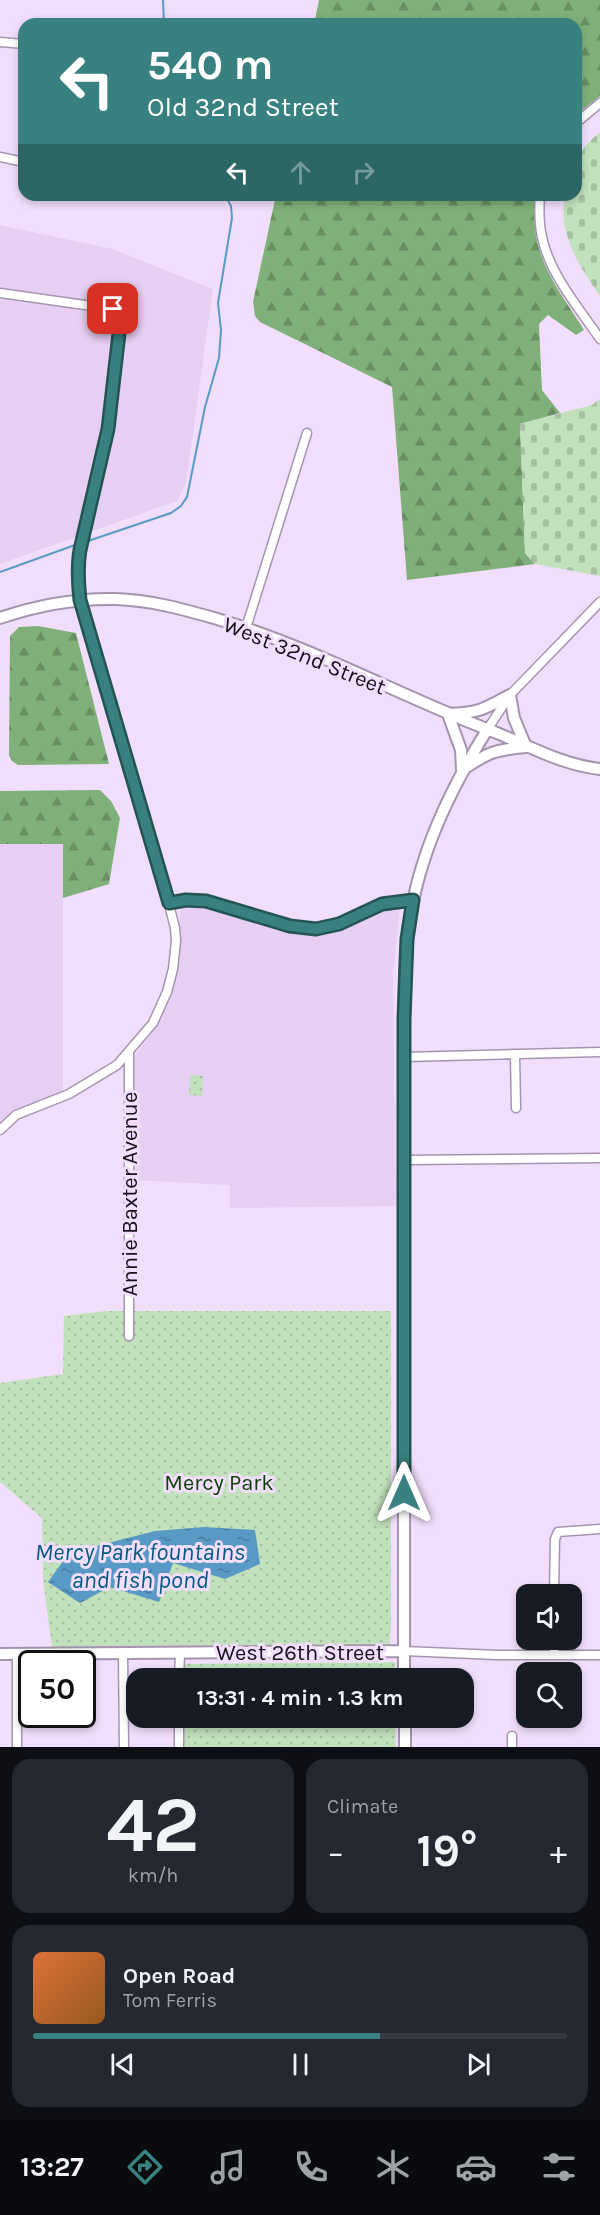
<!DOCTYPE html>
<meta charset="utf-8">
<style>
:root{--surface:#171b24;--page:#242831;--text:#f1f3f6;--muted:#9ea1a6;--line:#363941;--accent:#388180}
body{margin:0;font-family:Karla,sans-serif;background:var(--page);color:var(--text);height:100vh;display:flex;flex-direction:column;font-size:22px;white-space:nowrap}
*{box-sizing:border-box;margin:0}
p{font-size:20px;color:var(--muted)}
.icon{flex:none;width:33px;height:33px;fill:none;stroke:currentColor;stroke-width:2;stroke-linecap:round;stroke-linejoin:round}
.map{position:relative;height:1747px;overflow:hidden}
.sheet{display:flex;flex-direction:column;gap:12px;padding:12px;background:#0d0f14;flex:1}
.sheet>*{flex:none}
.top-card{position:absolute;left:18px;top:18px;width:564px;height:183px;border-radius:18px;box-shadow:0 3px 9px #0003;background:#388180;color:#fff;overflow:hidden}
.buttons{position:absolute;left:516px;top:1584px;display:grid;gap:12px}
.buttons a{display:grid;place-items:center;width:66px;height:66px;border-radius:12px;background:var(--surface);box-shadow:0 3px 9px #0003;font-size:30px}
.speed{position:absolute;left:18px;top:1650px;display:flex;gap:12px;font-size:30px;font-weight:700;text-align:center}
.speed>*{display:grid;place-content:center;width:78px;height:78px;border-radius:50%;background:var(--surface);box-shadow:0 3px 9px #0003;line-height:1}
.speed .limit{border:3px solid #111;border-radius:9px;background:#fff;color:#111}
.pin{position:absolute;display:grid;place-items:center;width:51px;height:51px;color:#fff;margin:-26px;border-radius:12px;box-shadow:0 3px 9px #0006}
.me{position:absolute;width:66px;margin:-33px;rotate:0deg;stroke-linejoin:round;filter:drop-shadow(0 0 4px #0008)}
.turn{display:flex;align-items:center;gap:21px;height:126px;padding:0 30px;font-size:27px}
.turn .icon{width:78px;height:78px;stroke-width:2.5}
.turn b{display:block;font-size:42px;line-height:51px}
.lanes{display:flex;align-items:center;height:57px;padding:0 30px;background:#0003;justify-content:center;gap:30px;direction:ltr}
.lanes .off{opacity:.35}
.big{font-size:45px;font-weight:700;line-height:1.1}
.sheet .widget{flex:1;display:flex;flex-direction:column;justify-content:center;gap:9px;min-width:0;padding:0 21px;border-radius:18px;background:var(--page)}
.sheet .dial{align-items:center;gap:0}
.dial b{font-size:78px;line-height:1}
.song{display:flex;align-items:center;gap:18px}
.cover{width:72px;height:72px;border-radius:9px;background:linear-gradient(135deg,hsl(20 70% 55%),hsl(30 70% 35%))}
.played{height:6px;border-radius:3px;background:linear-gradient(90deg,var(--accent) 65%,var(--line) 65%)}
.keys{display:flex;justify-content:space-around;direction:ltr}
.heat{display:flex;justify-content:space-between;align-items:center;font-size:33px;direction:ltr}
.sheet .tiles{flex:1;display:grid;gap:12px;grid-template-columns:1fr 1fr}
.widget:last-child{grid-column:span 2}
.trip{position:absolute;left:126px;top:1668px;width:348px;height:60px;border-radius:18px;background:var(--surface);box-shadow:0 3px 9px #0003;font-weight:700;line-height:60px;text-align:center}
.dock{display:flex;height:96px;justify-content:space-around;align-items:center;background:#090b0e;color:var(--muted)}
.dock .icon{width:42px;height:42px}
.dock .on{color:var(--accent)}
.dock b{font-size:27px;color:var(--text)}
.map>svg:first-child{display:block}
</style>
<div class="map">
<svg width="600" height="1747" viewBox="0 0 600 1747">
<defs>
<pattern id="grass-dots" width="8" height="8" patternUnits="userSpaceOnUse" patternTransform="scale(1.5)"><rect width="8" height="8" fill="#c1e0bc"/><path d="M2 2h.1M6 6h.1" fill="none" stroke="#a5bfa1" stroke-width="1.8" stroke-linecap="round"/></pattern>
<pattern id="forest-firs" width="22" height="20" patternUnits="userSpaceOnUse" patternTransform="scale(1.5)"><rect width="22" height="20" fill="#80b079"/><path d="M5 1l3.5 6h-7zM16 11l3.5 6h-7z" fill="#688e62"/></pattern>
<pattern id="cemetery-stones" width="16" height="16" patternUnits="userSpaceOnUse" patternTransform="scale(1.5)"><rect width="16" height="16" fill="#c1e0bc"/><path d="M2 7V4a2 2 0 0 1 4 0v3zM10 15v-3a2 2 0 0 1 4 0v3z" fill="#a5bfa1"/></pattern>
<pattern id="water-ripples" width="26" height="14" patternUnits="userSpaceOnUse" patternTransform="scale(1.5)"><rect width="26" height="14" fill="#5899c5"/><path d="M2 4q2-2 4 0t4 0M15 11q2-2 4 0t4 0" fill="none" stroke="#487b9f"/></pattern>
</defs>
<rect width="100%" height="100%" fill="#f1defc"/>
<path fill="#e6cff3" d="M0,225L112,249L213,289L186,483L177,501L0,564Z
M0,844H63V1096L16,1115L0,1130Z
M195,903L213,906L280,927L309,933L339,929L391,905H398L400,907L393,975L396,1206L230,1208V1185L132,1180V1059L153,1032L169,999L180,956V911L185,905Z"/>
<path fill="url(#grass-dots)" d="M190,1075L203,1076L202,1096L189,1095Z
M106,1311H391V1630L389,1652L53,1654L43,1580L42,1518L0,1482V1383L63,1374L64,1316Z
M395,1662V1678H181V1664Z
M181,1718H395L396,1747H182Z"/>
<path fill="url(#forest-firs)" d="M319,0H600V96L576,115V24H314Z
M276,195H535C529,255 554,282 584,330L576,335L548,315L539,324L542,390L560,413L520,424L525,553L535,564L407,580L392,387L260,322L255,316L253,302Z
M38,626L76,633L109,764L18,765L12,761L9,755L10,636L19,627Z
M100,790L111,801L120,818L109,884L63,898V844H0V791Z"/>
<path fill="url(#cemetery-stones)" d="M600,132V296C579,266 557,232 565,195H576C576,163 574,154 600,132Z
M600,399V576L535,564L525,553L520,424L592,405Z"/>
<path fill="#c1e0bc" d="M337,1718H355L354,1736L336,1735Z"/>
<path fill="url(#water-ripples)" d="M204,1527L255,1530L260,1564L225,1579L173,1563L159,1602L110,1587L80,1603L48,1582L69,1553L155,1531Z"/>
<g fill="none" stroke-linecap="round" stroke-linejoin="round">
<path stroke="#5899c5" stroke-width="2" d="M163,0L164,24
M88,541L171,513L181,506L187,497L205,407L219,358L221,330L218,303L232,218L231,206L225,195
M0,572L75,545"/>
<defs>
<path id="minor" d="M0,42L24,44
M576,123L600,103
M0,157L24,162
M540,195C539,209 539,224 542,237C550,275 579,308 600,339
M0,293L113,309L119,311L121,316L108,429L80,550C77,569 77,587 82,606L148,836L162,877L175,928L176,941L173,969L167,992L153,1023L117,1065L69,1094L16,1115L0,1130
M246,628L307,433
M487,730L510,695L600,602
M169,903L186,900L206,901L290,925L316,929L340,924L382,904L413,900
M515,1054L516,1108
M405,1057L600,1052
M405,1160L600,1158
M129,1336V1052
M554,1594L555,1539L558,1532L600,1529
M404,1651L497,1655H600
M123,1653L124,1747
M554,1655V1640
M179,1678L180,1653
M17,1747V1654
M179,1747V1718
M512,1747V1736"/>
<path id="major" d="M0,618C38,605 76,598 116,599C150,600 182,609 214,618C313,647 402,697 497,733C531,747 563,765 600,769
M510,695L514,718L526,747C494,750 489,752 462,770L461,750L448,714C479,713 484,709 510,695Z
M0,1654L404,1651
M404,1678V1019C405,988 404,957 409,926C418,855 450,790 487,730
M405,1718V1747"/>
</defs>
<use href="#minor" stroke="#a694af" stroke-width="11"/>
<use href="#major" stroke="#a694af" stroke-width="14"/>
<use href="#minor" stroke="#fff" stroke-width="8"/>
<use href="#major" stroke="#fff" stroke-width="10"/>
</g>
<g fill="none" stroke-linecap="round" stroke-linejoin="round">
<defs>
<path id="route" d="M113,309L119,311L121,316L108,429L80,550C77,567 78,582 80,600L169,903L186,900L206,901L290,926L316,929L339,924L382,904L413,900L407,939L404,1019V1493"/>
</defs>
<use href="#route" stroke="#245453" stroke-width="15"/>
<use href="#route" stroke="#388180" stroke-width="10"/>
</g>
<g text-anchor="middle" stroke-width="6" stroke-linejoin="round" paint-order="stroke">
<g font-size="22" fill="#17111b" stroke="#f1defc">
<text transform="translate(305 655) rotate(22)" y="8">West 32nd Street</text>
<text transform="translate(129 1194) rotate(-90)" y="8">Annie Baxter Avenue</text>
<text x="300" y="1660">West 26th Street</text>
</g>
<g font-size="22" fill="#104109" stroke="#f1defc">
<text x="219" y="1490">Mercy Park</text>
</g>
<g font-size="24" font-style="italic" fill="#045983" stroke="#f1defc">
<text x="140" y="1560">Mercy Park fountains<tspan x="140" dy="28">and fish pond</tspan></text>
</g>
</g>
</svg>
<div class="buttons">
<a><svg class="icon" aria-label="sound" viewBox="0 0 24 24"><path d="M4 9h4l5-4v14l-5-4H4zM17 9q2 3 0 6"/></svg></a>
<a><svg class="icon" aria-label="search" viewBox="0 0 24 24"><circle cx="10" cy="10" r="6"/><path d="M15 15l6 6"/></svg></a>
</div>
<div class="speed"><div class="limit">50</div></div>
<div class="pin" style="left:113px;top:309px;background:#d93025"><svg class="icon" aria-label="arrive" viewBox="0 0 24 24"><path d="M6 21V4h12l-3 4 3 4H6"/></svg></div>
<svg class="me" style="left:404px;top:1493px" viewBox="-20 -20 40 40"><path d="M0-17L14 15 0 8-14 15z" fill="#388180" stroke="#fff" stroke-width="4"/></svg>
<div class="trip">13:31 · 4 min · 1.3 km</div>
<div class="top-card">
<div class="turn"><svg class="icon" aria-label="left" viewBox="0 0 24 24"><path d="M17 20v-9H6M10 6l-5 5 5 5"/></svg><div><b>540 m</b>Old 32nd Street</div></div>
<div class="lanes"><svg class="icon" aria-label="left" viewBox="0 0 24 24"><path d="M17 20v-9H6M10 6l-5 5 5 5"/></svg><svg class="icon off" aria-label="ahead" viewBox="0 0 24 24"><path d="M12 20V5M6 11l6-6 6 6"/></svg><svg class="icon off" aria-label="right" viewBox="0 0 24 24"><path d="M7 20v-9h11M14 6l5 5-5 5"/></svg></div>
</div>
</div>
<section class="sheet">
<div class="tiles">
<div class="widget dial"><b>42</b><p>km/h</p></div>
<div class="widget"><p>Climate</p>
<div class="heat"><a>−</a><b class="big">19°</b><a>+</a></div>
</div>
<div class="widget">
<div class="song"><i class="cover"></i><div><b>Open Road</b><p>Tom Ferris</p></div></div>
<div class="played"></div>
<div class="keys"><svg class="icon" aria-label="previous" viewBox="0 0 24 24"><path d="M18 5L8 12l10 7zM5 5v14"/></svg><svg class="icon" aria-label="pause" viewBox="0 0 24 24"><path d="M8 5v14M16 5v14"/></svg><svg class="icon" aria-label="next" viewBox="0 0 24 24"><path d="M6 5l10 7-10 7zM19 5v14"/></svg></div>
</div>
</div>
</section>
<nav class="dock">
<b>13:27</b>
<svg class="icon on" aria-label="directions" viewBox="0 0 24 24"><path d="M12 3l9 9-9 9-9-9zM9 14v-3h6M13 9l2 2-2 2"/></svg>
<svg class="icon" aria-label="music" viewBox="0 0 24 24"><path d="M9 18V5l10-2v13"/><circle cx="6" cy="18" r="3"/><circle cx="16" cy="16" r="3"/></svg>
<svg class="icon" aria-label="phone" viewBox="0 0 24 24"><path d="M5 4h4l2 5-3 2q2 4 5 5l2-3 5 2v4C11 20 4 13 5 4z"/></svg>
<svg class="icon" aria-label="climate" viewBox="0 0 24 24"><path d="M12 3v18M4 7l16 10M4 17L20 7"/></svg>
<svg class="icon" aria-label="car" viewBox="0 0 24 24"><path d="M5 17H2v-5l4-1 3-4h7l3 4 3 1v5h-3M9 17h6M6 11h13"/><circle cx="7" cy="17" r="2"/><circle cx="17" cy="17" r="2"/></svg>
<svg class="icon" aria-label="filters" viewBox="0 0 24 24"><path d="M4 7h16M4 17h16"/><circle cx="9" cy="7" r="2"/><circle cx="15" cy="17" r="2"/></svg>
</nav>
